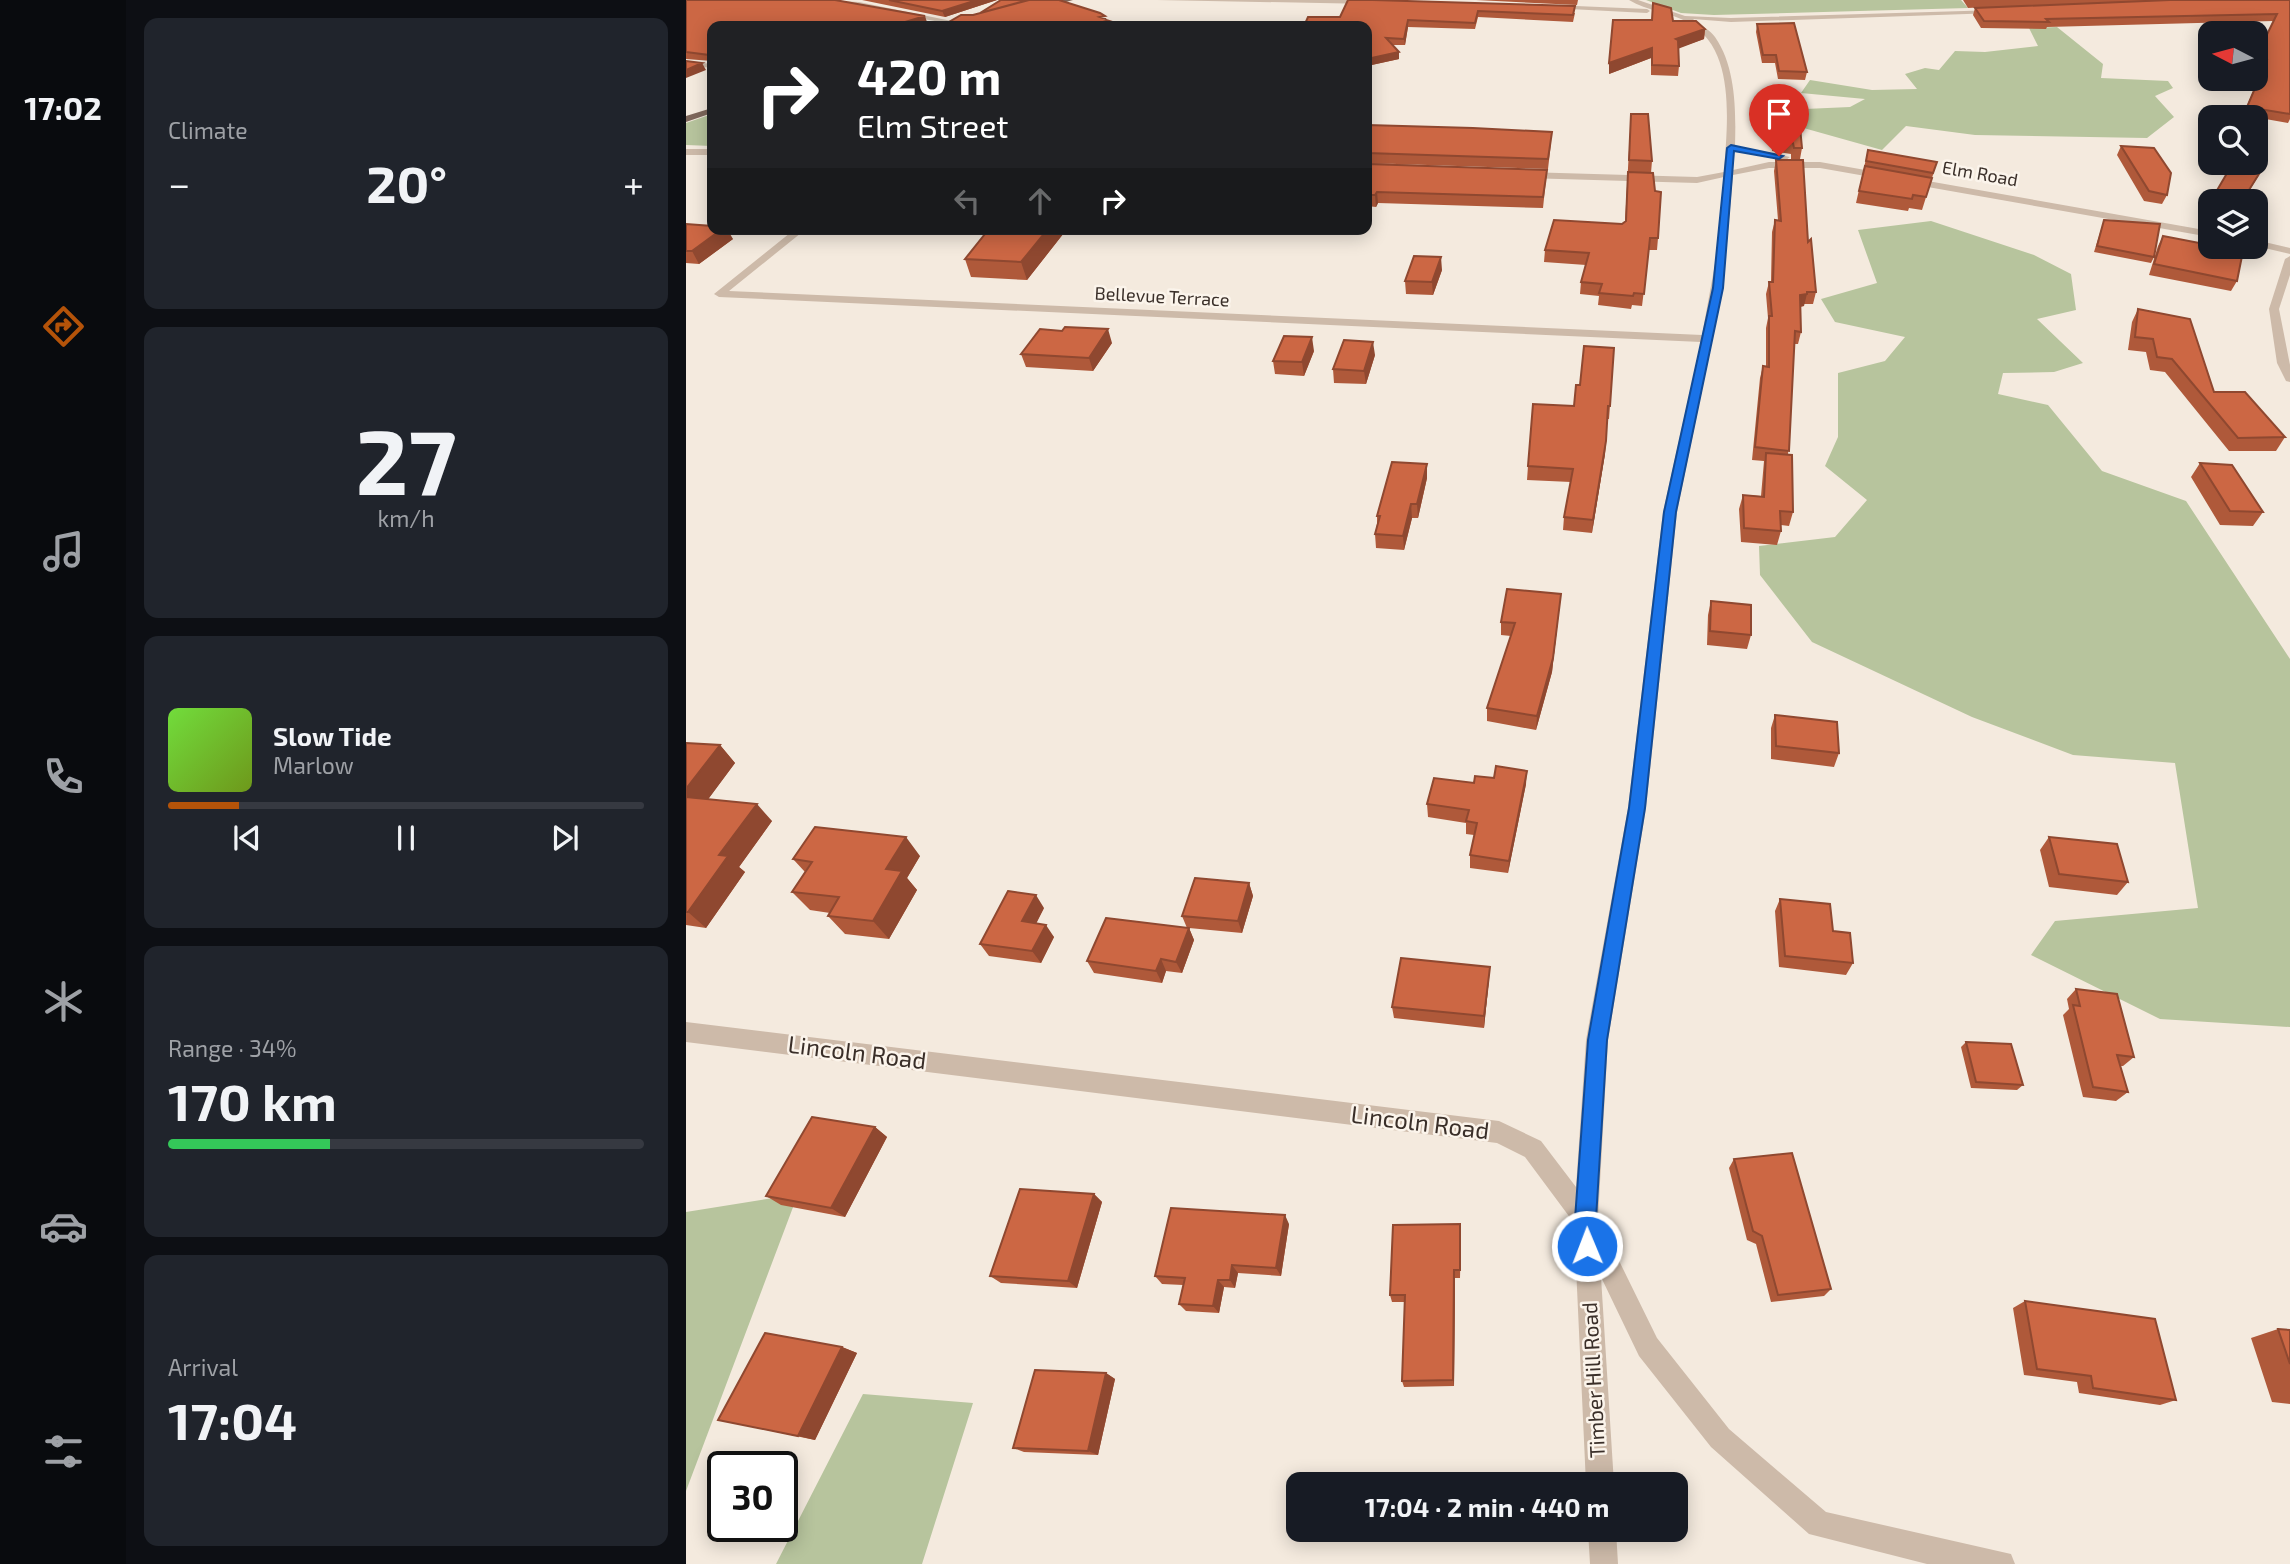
<!DOCTYPE html>
<meta charset="utf-8">
<style>
:root{--surface:#171b24;--page:#20242c;--text:#f1f3f6;--muted:#9ea1a6;--line:#363941;--accent:#b45309}
body{margin:0;font-family:"Exo 2",sans-serif;background:var(--page);color:var(--text);height:100vh;display:flex;flex-direction:column;font-size:26px;white-space:nowrap}
*{box-sizing:border-box;margin:0}
p{font-size:23px;color:var(--muted)}
.icon{flex:none;width:38px;height:38px;fill:none;stroke:currentColor;stroke-width:2;stroke-linecap:round;stroke-linejoin:round}
.map{position:relative;flex:1;overflow:hidden}
.sheet{display:flex;flex-direction:column;gap:18px;padding:18px;background:#0d0f14;width:560px}
.sheet>*{flex:none}
.guide{position:absolute;left:21px;top:21px;width:665px;height:214px;border-radius:14px;box-shadow:0 4px 18px #0003;background:#202124;color:#fff;overflow:hidden}
.needle{width:46px;rotate:276deg}
.buttons{position:absolute;left:1512px;top:21px;display:grid;gap:14px}
.buttons a{display:grid;place-items:center;width:70px;height:70px;border-radius:14px;background:var(--surface);box-shadow:0 4px 18px #0003;font-size:35px}
.speed{position:absolute;left:21px;top:1451px;display:flex;gap:14px;font-size:35px;font-weight:700;text-align:center}
.speed>*{display:grid;place-content:center;width:91px;height:91px;border-radius:50%;background:var(--surface);box-shadow:0 4px 18px #0003;line-height:1}
.speed .limit{border:4px solid #111;border-radius:10px;background:#fff;color:#111}
.pin{position:absolute;display:grid;place-items:center;width:60px;height:60px;color:#fff;margin:-72px -30px;border-radius:50% 50% 50% 0;rotate:-45deg;box-shadow:0 0 7px #0007}
.pin .icon{rotate:45deg}
.me{position:absolute;width:77px;margin:-38px;rotate:359deg;stroke-linejoin:round;filter:drop-shadow(0 0 5px #0008)}
.turn{display:flex;align-items:center;gap:24px;height:147px;padding:0 35px;font-size:32px}
.turn .icon{width:91px;height:91px;stroke-width:2.5}
.turn b{display:block;font-size:49px;line-height:60px}
.lanes{display:flex;align-items:center;height:66px;padding:0 35px;background:#0003;justify-content:center;gap:35px;direction:ltr}
.lanes .off{opacity:.35}
.big{font-size:52px;font-weight:700;line-height:1.1}
.sheet .widget{flex:1;display:flex;flex-direction:column;justify-content:center;gap:10px;min-width:0;padding:0 24px;border-radius:14px;background:var(--page)}
.sheet .dial{align-items:center;gap:0}
.dial b{font-size:91px;line-height:1}
.song{display:flex;align-items:center;gap:21px}
.cover{width:84px;height:84px;border-radius:10px;background:linear-gradient(135deg,hsl(100 70% 55%),hsl(80 70% 35%))}
.played{height:7px;border-radius:4px;background:linear-gradient(90deg,var(--accent) 15%,var(--line) 15%)}
.keys{display:flex;justify-content:space-around;direction:ltr}
.heat{display:flex;justify-content:space-between;align-items:center;font-size:38px;direction:ltr}
.charge{height:10px;border-radius:5px;background:linear-gradient(90deg,#34c759 34%,var(--line) 0)}
.trip{position:absolute;left:600px;top:1472px;width:402px;height:70px;border-radius:14px;background:var(--surface);box-shadow:0 4px 18px #0003;font-weight:700;line-height:70px;text-align:center}
main{display:flex;flex:1;min-height:0}
.tab-bar{display:flex;flex-direction:column;width:126px;justify-content:space-around;align-items:center;background:#090b0e;color:var(--muted)}
.tab-bar .icon{width:49px;height:49px}
.tab-bar .current{color:var(--accent)}
.tab-bar b{font-size:32px;color:var(--text)}
.map>svg:first-child{display:block}
</style>
<main>
<nav class="tab-bar">
<b>17:02</b>
<svg class="icon current" aria-label="directions" viewBox="0 0 24 24"><path d="M12 3l9 9-9 9-9-9zM9 14v-3h6M13 9l2 2-2 2"/></svg>
<svg class="icon" aria-label="music" viewBox="0 0 24 24"><path d="M9 18V5l10-2v13"/><circle cx="6" cy="18" r="3"/><circle cx="16" cy="16" r="3"/></svg>
<svg class="icon" aria-label="phone" viewBox="0 0 24 24"><path d="M5 4h4l2 5-3 2q2 4 5 5l2-3 5 2v4C11 20 4 13 5 4z"/></svg>
<svg class="icon" aria-label="climate" viewBox="0 0 24 24"><path d="M12 3v18M4 7l16 10M4 17L20 7"/></svg>
<svg class="icon" aria-label="car" viewBox="0 0 24 24"><path d="M5 17H2v-5l4-1 3-4h7l3 4 3 1v5h-3M9 17h6M6 11h13"/><circle cx="7" cy="17" r="2"/><circle cx="17" cy="17" r="2"/></svg>
<svg class="icon" aria-label="filters" viewBox="0 0 24 24"><path d="M4 7h16M4 17h16"/><circle cx="9" cy="7" r="2"/><circle cx="15" cy="17" r="2"/></svg>
</nav>
<section class="sheet">
<div class="widget"><p>Climate</p>
<div class="heat"><a>−</a><b class="big">20°</b><a>+</a></div>
</div>
<div class="widget dial"><b>27</b><p>km/h</p></div>
<div class="widget">
<div class="song"><i class="cover"></i><div><b>Slow Tide</b><p>Marlow</p></div></div>
<div class="played"></div>
<div class="keys"><svg class="icon" aria-label="previous" viewBox="0 0 24 24"><path d="M18 5L8 12l10 7zM5 5v14"/></svg><svg class="icon" aria-label="pause" viewBox="0 0 24 24"><path d="M8 5v14M16 5v14"/></svg><svg class="icon" aria-label="next" viewBox="0 0 24 24"><path d="M6 5l10 7-10 7zM19 5v14"/></svg></div>
</div>
<div class="widget"><p>Range · 34%</p><b class="big">170 km</b><div class="charge"></div></div>
<div class="widget"><p>Arrival</p><b class="big">17:04</b></div>
</section>
<div class="map">
<svg width="1604" height="1564" viewBox="0 0 1604 1564">
<rect width="100%" height="100%" fill="#f4eade"/>
<path fill="#b7c49d" d="M960,0H1275L1282,8L1028,15L995,13Z
M1371,27L1417,64L1415,78L1482,81L1487,88L1469,96L1488,117L1461,138L1289,135L1220,126L1196,150L1114,127L1119,109L1164,107L1179,99L1115,93L1124,80L1186,90L1231,89L1219,74L1239,68L1253,70L1269,51L1299,52L1352,46L1343,28Z
M26,114V146L0,145V123Z
M1245,221L1348,255L1385,274L1390,310L1351,319L1397,363L1368,372L1317,373L1312,394L1362,405L1416,471L1500,501L1604,659V1027L1474,1019L1345,955L1369,921L1512,908L1489,763L1387,755L1286,717L1126,642L1074,575L1073,546L1149,537L1181,500L1139,466L1152,437V373L1199,361L1219,337L1149,322L1135,299L1191,283L1172,230Z
M112,1194L0,1491V1212Z
M177,1394L287,1403L236,1564H90Z"/>
<g fill="none" stroke-linecap="round" stroke-linejoin="round">
<path fill="#cdbaa9" fill-rule="evenodd" d="M134,0L173,2L290,26H276Z
M471,0H685L688,2L685,4Z
M943,0H952L999,16L1045,18L1312,10L1310,13L1045,22L1007,19C1014,25 1024,30 1029,37C1050,67 1050,111 1049,146L1104,157L1100,160L1048,151L1047,170L1083,162H1134L1524,231V237L1134,168H1083L1047,175L1037,288L991,512L960,808L922,1040L912,1218L971,1338L1043,1429L1140,1512L1325,1554L1329,1564H1241L1123,1534L1025,1447L953,1356L915,1277L928,1484H900L888,1223L839,1157L811,1143L0,1042V1022L813,1121L855,1141L890,1187L900,1040L942,808L977,512L1015,342L33,297L28,294L109,229H120L43,291L1016,335L1033,242L1038,177L1011,183L839,178L834,175L839,172L1011,177L1038,172C1041,125 1051,50 1003,23C984,12 961,11 943,0Z
M866,5L961,9L964,11L961,13L864,8Z
M0,61L26,64V68L0,65Z
M0,149H26V155H0Z
M1570,240L1604,248V254L1570,246Z
M1604,256V275L1593,309L1604,365V382L1600,381L1591,363L1583,309L1599,259Z
M902,1530H930L932,1564H904Z"/>
<path fill="#7d665a" fill-rule="evenodd" d="M376,0H387L355,9L352,7Z
M26,108V113L0,122V116Z"/>
</g>
<path fill="#af593a" d="M0,0L241,22L26,26V61L0,59Z
M176,0H311L259,17Z
M662,0L889,13L887,22L792,17L789,29L722,27L719,45H706L713,59L681,66V26L654,17Z
M790,0H892L891,5Z
M1277,0H1604V119L1602,123L1557,115L1577,68L1570,67V57L1587,21L1361,27L1360,29L1295,28L1287,15L1289,8L1302,7L1282,8Z
M967,3L987,21L1019,29L1018,39L992,48L993,66L992,76L965,75V58L923,74L966,20Z
M1071,24L1121,72L1119,80L1092,79L1089,63H1076L1070,32Z
M945,114L966,161L965,173L972,238L971,250H963L956,306L946,305L945,309L912,305L913,296L894,294L895,282L900,265L858,262L859,250L939,222Z
M681,125L865,143L862,169L681,163L861,170L857,208L692,203L690,207L681,206Z
M1087,125L1116,148L1114,159H1105V154L1086,151L1085,137Z
M1435,146L1481,195L1476,204L1458,201L1431,155Z
M1182,150L1251,162L1236,210L1223,208L1222,211L1170,203Z
M1090,160L1122,242L1130,292L1127,304H1118V306L1114,307L1115,332L1112,344H1108L1102,455L1107,512L1103,526L1095,525V531L1091,545L1055,542L1053,509L1057,495L1075,496L1078,461L1066,460L1074,378L1077,366H1080V328L1082,318L1080,294L1083,282H1085L1086,232L1089,220H1092L1088,171Z
M1573,175L1557,201H1525L1530,192Z
M1418,220L1468,257L1465,263L1408,252Z
M0,224L47,239L13,264L0,263Z
M303,229H381L341,280L285,277L279,259Z
M1477,236L1543,253L1551,281L1545,291L1463,275L1472,246Z
M756,270L747,295L720,294L719,281Z
M1452,309L1528,392L1599,437L1590,451H1543L1479,372L1464,370L1460,352L1442,350L1446,322Z
M426,343L407,371L340,367L335,354Z
M628,351L618,376L589,374L587,361Z
M689,355L680,384L648,383L647,369Z
M888,406H924L923,419H921L919,454L906,533L877,530L878,517L885,482L841,480L842,466Z
M1514,463L1577,512L1567,526L1534,525L1505,477Z
M741,464V478L732,518H726L718,550L690,548L689,534L691,524V516Z
M875,594L866,672L850,730L801,721V708L825,636L815,635V622Z
M1025,601L1065,635L1061,649L1021,645L1022,615Z
M1089,715L1153,753L1148,767L1085,759V728Z
M0,743L34,745L49,763L22,799L86,821L53,867L59,872L20,928L0,925Z
M788,783L840,784L822,873L784,868V855L788,835L780,834V823L742,817L741,804Z
M1363,837L1442,882L1431,895L1363,887L1354,850Z
M234,856L221,878L231,890L203,939L159,934L142,916L144,913L124,910L106,892L119,872L107,859Z
M563,883L567,896L556,933L503,928L508,940L496,973L480,971L476,983L408,973L401,961L501,928L496,916Z
M1094,899L1147,931L1167,963L1160,975L1093,967L1089,911Z
M358,908L350,923L368,937L355,963L303,956L294,944Z
M803,979L798,1028L708,1018L706,1007Z
M1390,989L1448,1057L1437,1066H1434L1442,1092L1430,1101L1397,1097L1377,1015L1383,1009L1381,999Z
M1280,1042L1337,1085L1331,1090L1285,1088L1275,1047Z
M189,1127L201,1137L159,1217L95,1205L80,1196Z
M1048,1159L1145,1289L1138,1296L1085,1302L1070,1244L1061,1240L1043,1168Z
M408,1194L416,1202L391,1288L315,1283L304,1276Z
M603,1224L595,1276L552,1273L549,1288L538,1287L533,1313L500,1311L493,1304L497,1285L476,1284L469,1276Z
M775,1232L774,1278H769L768,1386L718,1387L716,1381L719,1302H706L704,1295Z
M1339,1301L1490,1400L1474,1405L1393,1393L1391,1382L1338,1375L1327,1308Z
M1592,1329L1604,1330V1404L1586,1402L1565,1338Z
M156,1347L171,1353L129,1440L32,1420Z
M420,1373L429,1379L412,1455L338,1452L327,1448Z"/>
<path fill="#8f4830" d="M291,0H311L259,17L256,11Z
M239,16L241,22L228,26H206Z
M722,20V27L719,45L718,39Z
M1019,29L1018,39L989,50L990,39Z
M966,48L965,58L923,74V63Z
M713,52V59L681,66V59Z
M16,63L20,70L0,78V70Z
M691,192L692,203L690,207L689,195Z
M36,229H41L47,239L13,264L6,251Z
M362,229H381L341,280L335,262Z
M755,257L756,270L747,295L746,282Z
M1121,294L1118,306L1111,307L1114,295Z
M422,329L426,343L407,371L403,358Z
M626,337L628,351L618,376L616,362Z
M687,342L689,355L680,384L678,371Z
M920,441L919,454L906,533L907,520Z
M741,464V478L732,518L731,504Z
M725,504L726,518L718,550L717,536Z
M875,594L866,672L850,730L851,716Z
M34,745L49,763L12,813L0,801V789Z
M841,771L840,784L822,873L823,861Z
M71,804L86,821L53,867L59,872L20,928L2,912L33,855Z
M220,837L234,856L221,878L231,890L203,939L187,921L200,869Z
M563,883L567,896L556,933L552,921Z
M350,895L358,908L345,934L336,921Z
M360,925L368,937L355,963L346,951Z
M503,928L508,940L496,973L490,962Z
M475,959L480,971L476,983L470,971Z
M804,967L803,979L798,1028V1016Z
M189,1127L201,1137L159,1217L145,1208Z
M408,1194L416,1202L391,1288L382,1281Z
M599,1215L603,1224L595,1276L590,1268Z
M546,1265L552,1273L549,1288L544,1280Z
M768,1270L769,1278L768,1386L767,1380Z
M532,1280L538,1287L533,1313L527,1306Z
M156,1347L171,1353L129,1440L112,1436Z
M420,1373L429,1379L412,1455L402,1451Z"/>
<path fill="#cc6744" stroke="#8f4830" stroke-width="2" d="M0,0H149L239,16L206,26H26L25,60L23,55L0,52Z
M203,0H291L256,11Z
M315,0H342L294,13Z
M343,0H373L414,13L419,16L414,17L420,19H417L439,26H256L275,15H287Z
M662,0H687L889,6L887,15L792,11L789,23L722,20L718,39L700,38L713,52L681,59V26H618L622,17H654Z
M1484,0H1604V114L1561,107L1581,60L1570,57L1591,14L1360,19L1363,22L1298,21L1289,8Z
M967,3L985,8L987,21H1010L1019,29L990,39L992,40L993,66L966,65V48L923,63L927,20H966Z
M1108,23L1121,72L1093,71L1090,55H1077L1071,24Z
M0,61L16,63L0,70Z
M945,114H962L966,161L943,160Z
M681,125L787,128L866,132L862,159L681,153Z
M1087,125L1114,127L1116,148H1108L1107,143L1088,139Z
M1435,146L1468,148L1485,173L1481,195L1463,191Z
M1182,150L1251,162L1247,173L1180,161Z
M1090,160H1117L1122,242L1125,239L1130,292H1121V294L1114,295L1115,332L1109,331L1103,451L1069,447L1077,366L1083,367V316H1086L1083,282H1087L1089,220L1095,221Z
M1547,163H1565L1578,166L1558,198L1530,192Z
M681,164L861,170L857,197L691,192L689,195H681Z
M1179,166L1246,178L1240,197L1227,195L1226,199L1173,191Z
M942,172L967,173L969,191L975,192L972,238H964L958,294L948,293L947,296L913,293L916,284L895,282L903,253L859,250L868,220L936,224L940,221Z
M1418,220L1474,224L1468,257L1411,246Z
M0,224L26,226V229H36L6,251H0Z
M303,229H362L335,262L279,259Z
M1477,236L1524,245V247H1531L1544,249L1543,253L1556,256L1551,281L1468,264Z
M728,256L755,257L746,282L719,281Z
M1452,309L1504,319L1528,392H1559L1599,437L1552,438L1486,359L1471,357L1467,339L1449,337Z
M379,327L422,329L403,358L335,354L354,329L376,331Z
M598,336L626,337L616,362L587,361Z
M658,340L687,342L678,371L647,369Z
M898,346L928,348L924,406H922L920,441L907,520L878,517L887,469L842,466L847,404L888,406L890,385H894Z
M1080,453L1106,455L1107,512L1094,511L1095,531L1058,528L1057,495L1078,497Z
M706,462L741,464L731,504H725L717,536L689,534L694,516H691Z
M1514,463L1546,465L1577,512L1544,511Z
M821,589L875,594L867,658L851,716L801,708L829,623L815,622Z
M1025,601L1065,605V635L1024,631Z
M1089,715L1151,722L1153,753L1090,746Z
M0,743L34,745L0,789Z
M810,766L841,771L823,861L784,855L791,823L780,821L783,810L741,804L748,778L788,783L789,776L808,778Z
M0,797L71,804L33,855L42,856L2,912H0Z
M129,827L220,837L200,869L216,871L187,921L142,916L153,897L106,892L126,862L107,859Z
M1363,837L1431,844L1442,882L1373,874Z
M509,878L563,883L552,921L496,916Z
M322,891L350,895L336,921L360,925L346,951L294,944Z
M1094,899L1144,904L1147,931L1164,933L1167,963L1099,956Z
M420,918L503,928L490,962L475,959L470,971L401,961Z
M715,958L804,967L798,1016L706,1007Z
M1390,989L1431,994L1448,1057L1431,1055L1442,1092L1407,1087L1387,1005L1394,1006Z
M1280,1042L1325,1044L1337,1085L1290,1082Z
M126,1117L189,1127L145,1208L80,1196Z
M1106,1153L1145,1289L1092,1295L1076,1236L1067,1231L1048,1159Z
M334,1189L408,1194L382,1281L304,1276Z
M485,1208L599,1215L590,1268L546,1265L544,1280H532L527,1306L493,1304L499,1278L469,1276Z
M774,1224V1270H768L767,1380L716,1381L719,1295H704L707,1225Z
M1339,1301L1469,1319L1490,1400L1407,1388L1405,1376L1351,1369Z
M1592,1329L1604,1330V1364Z
M79,1333L156,1347L112,1436L32,1420Z
M349,1370L420,1373L402,1451L327,1448Z"/>
<path fill="#1a73e8" stroke="#114b97" stroke-width="2" d="M1045,145L1097,156L1093,159L1048,151L1037,288L990,512L959,808L921,1040L910,1219L912,1246L909,1253L901,1257L893,1253L890,1246L889,1219L902,1040L943,808L978,512L1027,288L1041,148Z"/>
<g text-anchor="middle" stroke-width="5" stroke-linejoin="round" paint-order="stroke">
<g font-size="18" fill="#3a2f29" stroke="#fbf4eb">
<text transform="translate(1294 174) rotate(10)" y="6">Elm Road</text>
<text transform="translate(476 297) rotate(3)" y="6">Bellevue Terrace</text>
</g>
<g font-size="21" fill="#3a2f29" stroke="#fbf4eb">
<text transform="translate(908 1380) rotate(-93)" y="7">Timber Hill Road</text>
</g>
<g font-size="24" fill="#3a2f29" stroke="#fbf4eb">
<text transform="translate(171 1053) rotate(7)" y="8">Lincoln Road</text>
<text transform="translate(734 1123) rotate(7)" y="8">Lincoln Road</text>
</g>
</g>
</svg>
<div class="buttons">
<a><svg class="needle" viewBox="-14 -14 28 28"><path d="M0-13l5 13h-10z" fill="#e53935"/><path d="M0 13l5-13h-10z" fill="#9ea1a6"/></svg></a>
<a><svg class="icon" aria-label="search" viewBox="0 0 24 24"><circle cx="10" cy="10" r="6"/><path d="M15 15l6 6"/></svg></a>
<a><svg class="icon" aria-label="layers" viewBox="0 0 24 24"><path d="M12 4l9 5-9 5-9-5zM3 14l9 5 9-5"/></svg></a>
</div>
<div class="speed"><div class="limit">30</div></div>
<div class="pin" style="left:1093px;top:156px;background:#d93025"><svg class="icon" aria-label="arrive" viewBox="0 0 24 24"><path d="M6 21V4h12l-3 4 3 4H6"/></svg></div>
<svg class="me" style="left:901px;top:1246px" viewBox="-20 -20 40 40"><circle r="17" fill="#1a73e8" stroke="#fff" stroke-width="3"/><path d="M0-11L8 9 0 5-8 9z" fill="#fff"/></svg>
<div class="trip">17:04 · 2 min · 440 m</div>
<div class="guide">
<div class="turn"><svg class="icon" aria-label="right" viewBox="0 0 24 24"><path d="M7 20v-9h11M14 6l5 5-5 5"/></svg><div><b>420 m</b>Elm Street</div></div>
<div class="lanes"><svg class="icon off" aria-label="left" viewBox="0 0 24 24"><path d="M17 20v-9H6M10 6l-5 5 5 5"/></svg><svg class="icon off" aria-label="ahead" viewBox="0 0 24 24"><path d="M12 20V5M6 11l6-6 6 6"/></svg><svg class="icon" aria-label="right" viewBox="0 0 24 24"><path d="M7 20v-9h11M14 6l5 5-5 5"/></svg></div>
</div>
</div>
</main>
